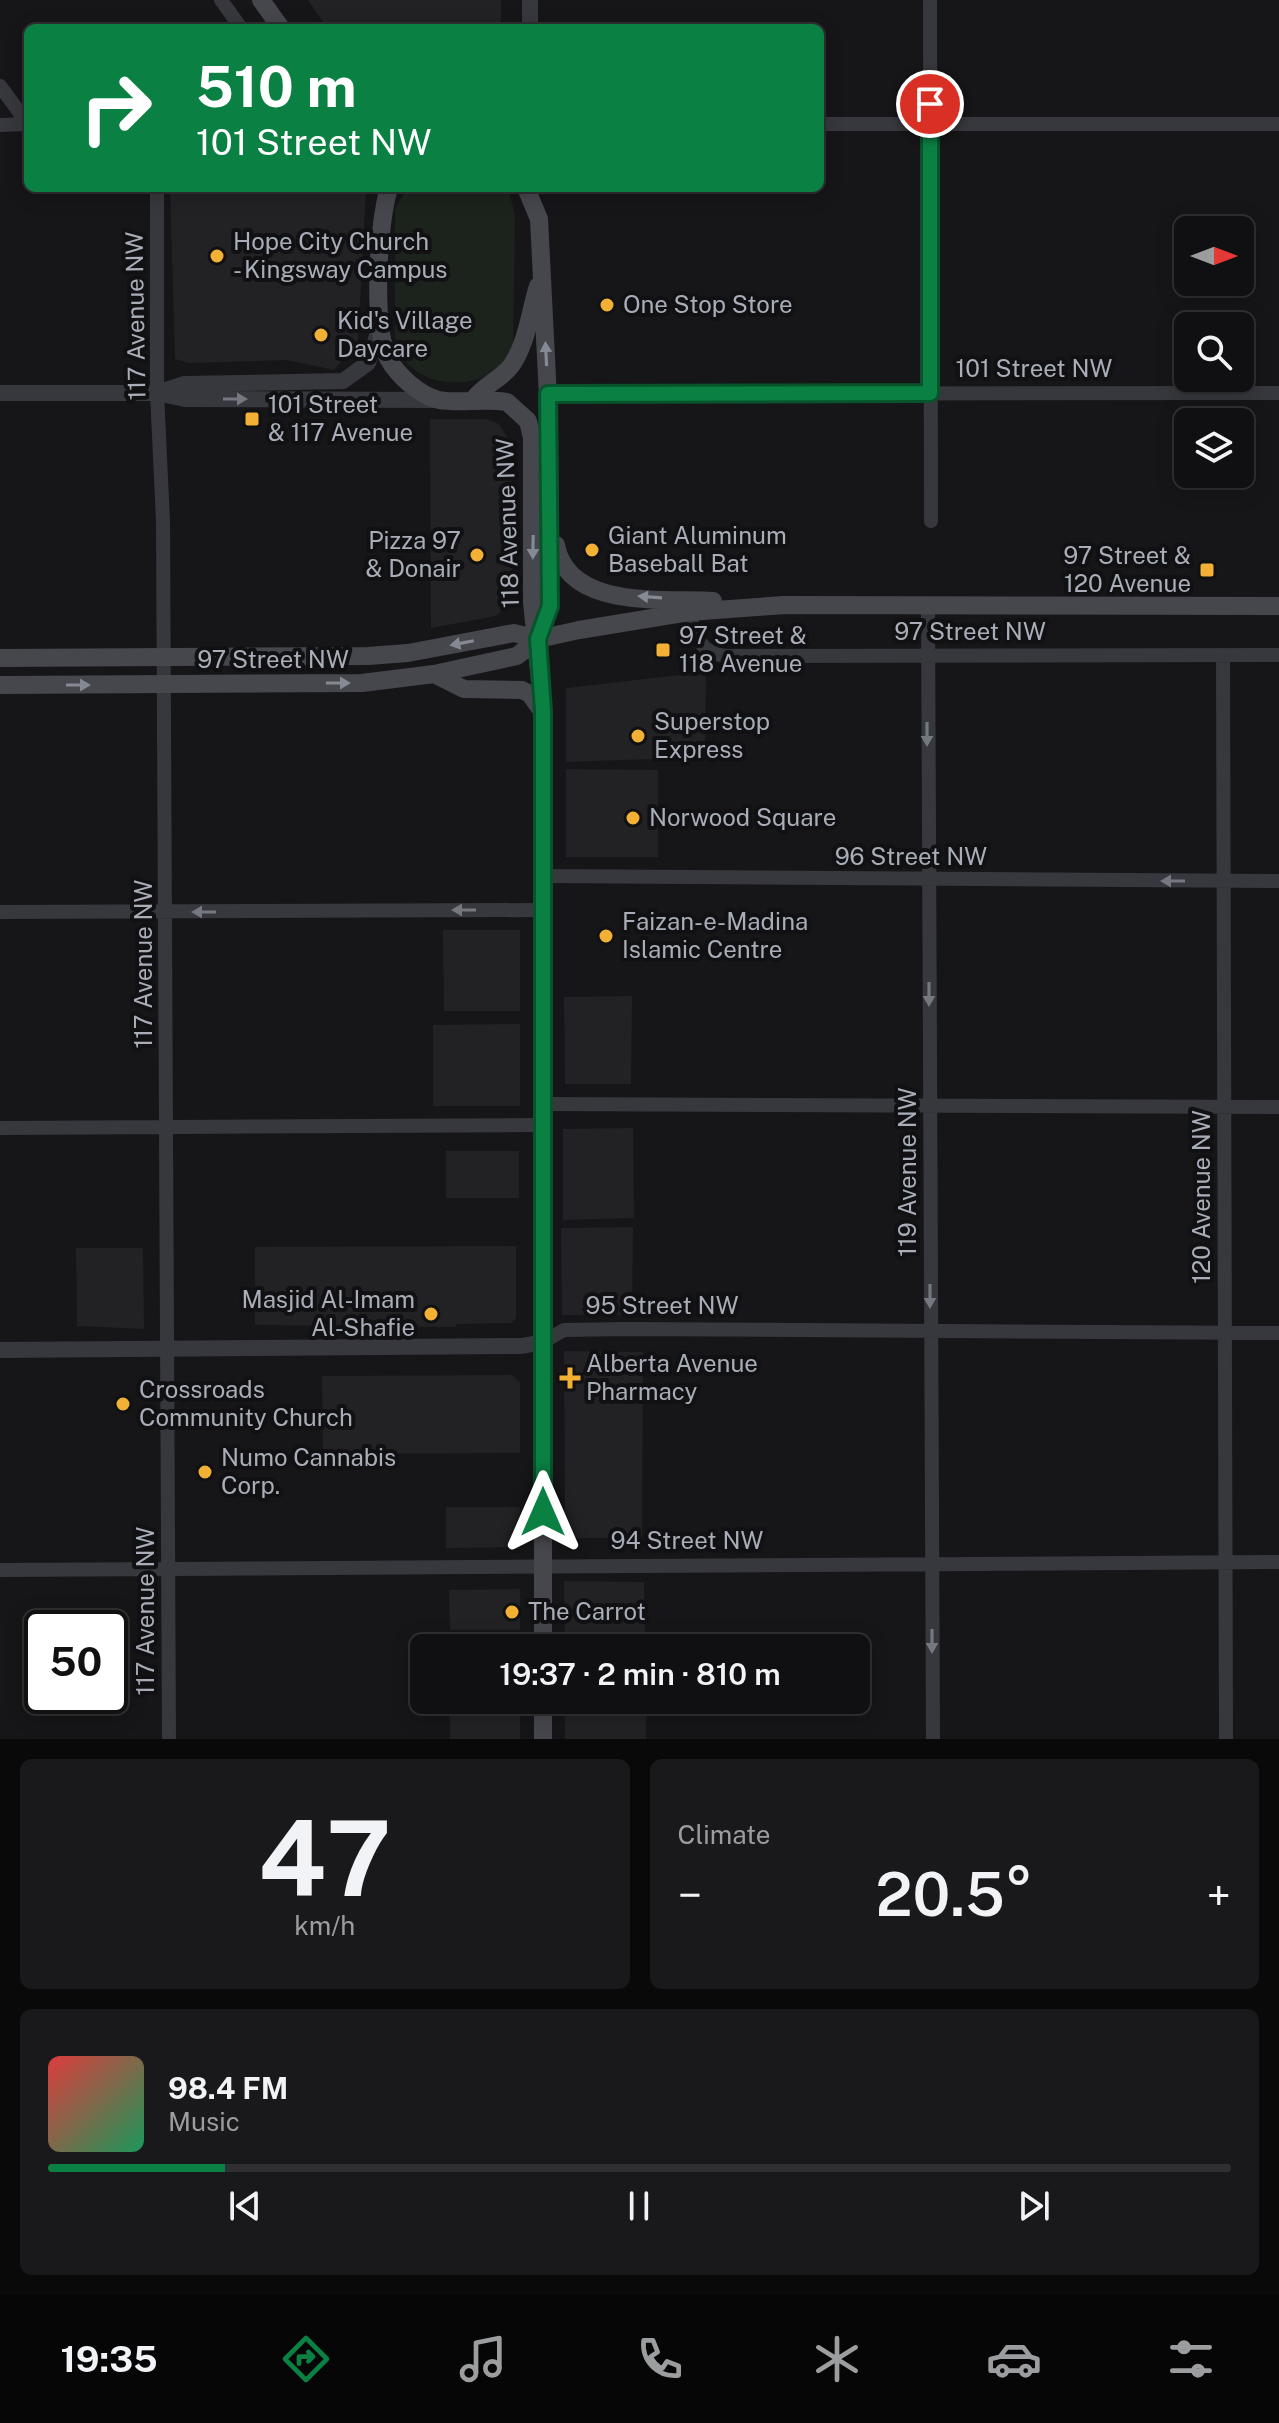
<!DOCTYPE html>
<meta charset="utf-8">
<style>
:root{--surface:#101012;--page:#19191b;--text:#f1f3f6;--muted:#9c9d9f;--line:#303032;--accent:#0b8043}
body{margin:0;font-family:"Public Sans",sans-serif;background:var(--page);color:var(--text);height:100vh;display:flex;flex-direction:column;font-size:30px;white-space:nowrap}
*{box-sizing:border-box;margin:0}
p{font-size:26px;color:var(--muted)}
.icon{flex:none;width:44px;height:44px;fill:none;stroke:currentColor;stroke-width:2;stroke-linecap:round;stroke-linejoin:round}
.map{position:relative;height:1739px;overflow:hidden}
.drawer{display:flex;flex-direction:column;gap:20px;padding:20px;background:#09090a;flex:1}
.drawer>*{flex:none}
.hud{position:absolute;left:24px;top:24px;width:800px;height:168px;border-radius:12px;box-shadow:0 4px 20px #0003,0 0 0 2px var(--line);background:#0b8043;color:#fff;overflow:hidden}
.needle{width:52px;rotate:90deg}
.tools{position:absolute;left:1174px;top:216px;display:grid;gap:16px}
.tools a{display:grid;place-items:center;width:80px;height:80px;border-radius:12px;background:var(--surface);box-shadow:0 4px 20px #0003,0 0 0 2px var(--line);font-size:40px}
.speed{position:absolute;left:24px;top:1610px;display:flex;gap:16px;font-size:40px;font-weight:700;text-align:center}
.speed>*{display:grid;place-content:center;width:104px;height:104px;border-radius:50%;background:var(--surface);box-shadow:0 4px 20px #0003,0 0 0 2px var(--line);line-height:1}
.speed .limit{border:4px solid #111;border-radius:12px;background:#fff;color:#111}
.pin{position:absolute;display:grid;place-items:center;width:68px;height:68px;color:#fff;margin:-34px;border:4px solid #fff;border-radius:50%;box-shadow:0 2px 8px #0007}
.me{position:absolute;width:88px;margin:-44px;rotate:0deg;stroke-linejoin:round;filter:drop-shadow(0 0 6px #0008)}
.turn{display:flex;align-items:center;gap:28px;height:168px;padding:0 40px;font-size:36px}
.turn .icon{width:104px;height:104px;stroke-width:2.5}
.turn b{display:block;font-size:56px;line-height:68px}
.big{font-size:60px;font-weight:600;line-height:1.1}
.drawer .tile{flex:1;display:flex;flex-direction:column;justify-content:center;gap:12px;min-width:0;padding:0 28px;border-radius:12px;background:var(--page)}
.drawer .dial{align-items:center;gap:0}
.dial b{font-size:104px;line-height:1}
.song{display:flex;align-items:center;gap:24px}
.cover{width:96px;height:96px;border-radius:12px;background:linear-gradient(135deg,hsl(0 70% 55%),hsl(150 70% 35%))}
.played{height:8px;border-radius:4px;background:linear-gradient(90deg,var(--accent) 15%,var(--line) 15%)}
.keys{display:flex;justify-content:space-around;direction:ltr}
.heat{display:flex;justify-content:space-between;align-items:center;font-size:44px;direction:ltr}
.drawer .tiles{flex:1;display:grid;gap:20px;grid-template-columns:1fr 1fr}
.tile:last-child{grid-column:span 2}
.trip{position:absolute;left:410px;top:1634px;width:460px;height:80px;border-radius:12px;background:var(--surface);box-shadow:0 4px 20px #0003,0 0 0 2px var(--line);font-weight:600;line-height:80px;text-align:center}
.dock{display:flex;height:128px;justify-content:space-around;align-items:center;background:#060607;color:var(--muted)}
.dock .icon{width:56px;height:56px}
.dock .current{color:var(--accent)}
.dock b{font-size:36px;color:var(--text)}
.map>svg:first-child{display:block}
</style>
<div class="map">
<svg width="1279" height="1739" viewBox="0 0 1279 1739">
<rect width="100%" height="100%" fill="#161618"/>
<path fill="#222225" d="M308,0H501V28H327Z
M170,188H366L358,342L334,370L287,360L189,363L175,359Z
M430,419H487L499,424L512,445V600L496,616L431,628Z
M706,672L705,757L566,762V688Z
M566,769L658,770V857H566Z
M443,930H520V1011H444Z
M632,996L631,1084H565L564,997Z
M520,1024V1106H433V1025Z
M633,1128L634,1218L563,1220V1129Z
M446,1151H519V1198H446Z
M633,1227L632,1315H562L561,1228Z
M516,1246V1318L511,1323L456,1324V1327L255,1325V1247Z
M76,1248H143L144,1329L77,1326Z
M564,1351L643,1352L642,1538H565Z
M512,1375L520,1383V1453L323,1454L322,1376Z
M446,1507H520V1547L446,1548Z
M564,1581L644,1582L645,1648H565Z
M520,1589V1630H450L449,1590Z
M450,1700H520V1739H450Z
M565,1700H646V1739H565Z"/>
<path fill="#1c231d" d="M407,188H508L515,215L513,347C500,387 436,394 408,364C401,356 398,347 395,337V209Z"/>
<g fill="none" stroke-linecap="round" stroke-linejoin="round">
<path stroke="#37383d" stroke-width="14" d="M221,0L241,28
M930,0L931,521
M0,86L28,124
M820,124H1279
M0,125L28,124
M157,188V393L163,521L169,1739
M548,394L1279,393
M928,605L933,1739
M689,612C696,635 698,652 725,656L1279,655
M1223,655L1226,1739
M542,876L1279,881
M0,912L542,910
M543,1104L1279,1107
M0,1128L543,1125
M543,1342L564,1330L626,1329L1279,1333
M0,1570L1279,1562"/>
<path stroke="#37383d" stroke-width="16" d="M530,0V28
M0,393H157L185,399L437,400
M157,393L184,384L343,381L368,363L380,327
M0,1350L522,1346L543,1342"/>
<path stroke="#45474d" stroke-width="18" d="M261,0L281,28
M389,188C378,223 372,325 388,358C397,375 420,396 439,400C461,404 485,398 507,402L528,421L532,438V602L543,711V1648
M526,188L539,219L549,417L550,606L539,636
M473,400C484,385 500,380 511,366C527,344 530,311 538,286
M556,545C568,610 663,598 713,601
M0,658L368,656L408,653L514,633L538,639
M434,674L464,689L522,690L530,694L542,711
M0,685L362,683L434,674L517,656L538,639L579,630L689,612L784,605L1279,606
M543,1700V1739"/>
</g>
<defs><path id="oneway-solid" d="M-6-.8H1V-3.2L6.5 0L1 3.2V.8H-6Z" transform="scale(2)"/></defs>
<g fill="#858993">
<use href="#oneway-solid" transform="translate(546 354) rotate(-93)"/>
<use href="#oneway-solid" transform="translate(533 547) rotate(91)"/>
<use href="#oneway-solid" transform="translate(650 597) rotate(-176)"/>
<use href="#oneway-solid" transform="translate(462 643) rotate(169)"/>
<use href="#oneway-solid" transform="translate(338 683)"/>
<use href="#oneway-solid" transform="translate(78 685)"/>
</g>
<g fill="#757881">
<use href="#oneway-solid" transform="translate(235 399)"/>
<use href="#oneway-solid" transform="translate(927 734) rotate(90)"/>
<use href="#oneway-solid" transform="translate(1173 881) rotate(-180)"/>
<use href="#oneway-solid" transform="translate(464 910) rotate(180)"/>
<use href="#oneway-solid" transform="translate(204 912) rotate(180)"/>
<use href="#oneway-solid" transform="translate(929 994) rotate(90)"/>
<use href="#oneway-solid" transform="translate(930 1296) rotate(90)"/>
<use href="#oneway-solid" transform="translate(932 1641) rotate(90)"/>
</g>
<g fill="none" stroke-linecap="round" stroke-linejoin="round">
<defs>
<path id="route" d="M543,1512V711L538,639L550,606L548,394L930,393V104"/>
</defs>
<use href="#route" stroke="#07532c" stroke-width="20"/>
<use href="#route" stroke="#0b8043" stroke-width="14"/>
</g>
<g fill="#f2b134" stroke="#111113" stroke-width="3">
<circle cx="217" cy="256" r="8"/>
<circle cx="607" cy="305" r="8"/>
<circle cx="321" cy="335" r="8"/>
<rect x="244" y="411" width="16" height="16" rx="4"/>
<circle cx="592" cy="550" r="8"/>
<circle cx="477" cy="555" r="8"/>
<rect x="1199" y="562" width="16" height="16" rx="4"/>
<rect x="655" y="642" width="16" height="16" rx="4"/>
<circle cx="638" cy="736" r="8"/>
<circle cx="633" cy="818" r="8"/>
<circle cx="606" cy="936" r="8"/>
<circle cx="431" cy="1314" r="8"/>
<path d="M566 1366h8v8h8v8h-8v8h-8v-8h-8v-8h8z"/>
<circle cx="123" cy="1404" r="8"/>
<circle cx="205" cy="1472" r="8"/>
<circle cx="512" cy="1612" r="8"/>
</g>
<g text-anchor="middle" stroke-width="8" stroke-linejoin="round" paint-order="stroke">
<g font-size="24" fill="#a8adb8" stroke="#111113" text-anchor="start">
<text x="233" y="250">Hope City Church<tspan x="233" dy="28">- Kingsway Campus</tspan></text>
<text x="623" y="313">One Stop Store</text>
<text x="337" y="329">Kid's Village<tspan x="337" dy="28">Daycare</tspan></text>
<text x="268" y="413">101 Street<tspan x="268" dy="28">&amp; 117 Avenue</tspan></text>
<text x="608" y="544">Giant Aluminum<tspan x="608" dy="28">Baseball Bat</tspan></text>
<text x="461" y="549" text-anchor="end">Pizza 97<tspan x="461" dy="28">&amp; Donair</tspan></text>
<text x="1191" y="564" text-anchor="end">97 Street &amp;<tspan x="1191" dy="28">120 Avenue</tspan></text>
<text x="679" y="644">97 Street &amp;<tspan x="679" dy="28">118 Avenue</tspan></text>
<text x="654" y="730">Superstop<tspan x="654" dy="28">Express</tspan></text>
<text x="649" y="826">Norwood Square</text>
<text x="622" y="930">Faizan-e-Madina<tspan x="622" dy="28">Islamic Centre</tspan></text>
<text x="415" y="1308" text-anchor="end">Masjid Al-Imam<tspan x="415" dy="28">Al-Shafie</tspan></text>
<text x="586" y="1372">Alberta Avenue<tspan x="586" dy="28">Pharmacy</tspan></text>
<text x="139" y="1398">Crossroads<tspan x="139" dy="28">Community Church</tspan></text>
<text x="221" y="1466">Numo Cannabis<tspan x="221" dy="28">Corp.</tspan></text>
<text x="528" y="1620">The Carrot</text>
</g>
<g font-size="24" fill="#a8adb8" stroke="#111113">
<text transform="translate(136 316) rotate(-91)" y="8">117 Avenue NW</text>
<text x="1034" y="377">101 Street NW</text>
<text transform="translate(508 523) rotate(-92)" y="8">118 Avenue NW</text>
<text x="970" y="640">97 Street NW</text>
<text x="273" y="668">97 Street NW</text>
<text x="911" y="865">96 Street NW</text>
<text transform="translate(144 964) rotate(-90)" y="8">117 Avenue NW</text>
<text transform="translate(908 1172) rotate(-90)" y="8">119 Avenue NW</text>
<text transform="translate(1202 1197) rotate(-90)" y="8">120 Avenue NW</text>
<text x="662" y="1314">95 Street NW</text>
<text x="687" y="1549">94 Street NW</text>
<text transform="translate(146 1611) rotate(-90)" y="8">117 Avenue NW</text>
</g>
</g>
</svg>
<div class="tools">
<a><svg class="needle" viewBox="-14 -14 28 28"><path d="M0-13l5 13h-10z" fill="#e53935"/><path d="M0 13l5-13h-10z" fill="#9c9d9f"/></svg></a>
<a><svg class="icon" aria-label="search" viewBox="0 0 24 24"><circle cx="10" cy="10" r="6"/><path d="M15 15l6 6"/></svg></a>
<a><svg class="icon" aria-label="layers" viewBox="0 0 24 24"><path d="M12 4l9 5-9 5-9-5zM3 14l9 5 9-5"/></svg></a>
</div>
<div class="speed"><div class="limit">50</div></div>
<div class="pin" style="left:930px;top:104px;background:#d93025"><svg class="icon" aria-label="arrive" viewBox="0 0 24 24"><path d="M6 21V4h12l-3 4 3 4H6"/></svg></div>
<svg class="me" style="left:543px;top:1512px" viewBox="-20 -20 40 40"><path d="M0-17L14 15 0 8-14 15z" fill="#0b8043" stroke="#fff" stroke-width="4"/></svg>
<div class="trip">19:37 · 2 min · 810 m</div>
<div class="hud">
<div class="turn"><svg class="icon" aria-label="right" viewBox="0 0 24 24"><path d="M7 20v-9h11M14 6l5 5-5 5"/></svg><div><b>510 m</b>101 Street NW</div></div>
</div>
</div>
<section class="drawer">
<div class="tiles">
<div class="tile dial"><b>47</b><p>km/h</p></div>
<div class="tile"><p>Climate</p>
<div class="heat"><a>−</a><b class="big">20.5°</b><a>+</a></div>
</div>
<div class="tile">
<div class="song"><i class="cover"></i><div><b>98.4 FM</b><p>Music</p></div></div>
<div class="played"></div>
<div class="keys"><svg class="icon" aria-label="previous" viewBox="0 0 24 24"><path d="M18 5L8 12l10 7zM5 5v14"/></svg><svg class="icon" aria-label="pause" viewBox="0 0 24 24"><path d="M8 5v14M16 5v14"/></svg><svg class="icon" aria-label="next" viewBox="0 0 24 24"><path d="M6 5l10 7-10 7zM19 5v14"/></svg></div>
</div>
</div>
</section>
<nav class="dock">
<b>19:35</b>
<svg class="icon current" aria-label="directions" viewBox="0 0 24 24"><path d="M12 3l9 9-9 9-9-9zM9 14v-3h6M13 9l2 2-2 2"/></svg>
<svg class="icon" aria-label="music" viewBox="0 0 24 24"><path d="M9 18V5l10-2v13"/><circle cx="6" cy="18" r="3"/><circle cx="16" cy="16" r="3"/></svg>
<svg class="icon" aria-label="phone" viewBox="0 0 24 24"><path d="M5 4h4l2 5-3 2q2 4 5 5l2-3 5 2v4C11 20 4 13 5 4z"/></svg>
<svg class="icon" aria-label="climate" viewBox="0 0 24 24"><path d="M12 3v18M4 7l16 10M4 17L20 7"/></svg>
<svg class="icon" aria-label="car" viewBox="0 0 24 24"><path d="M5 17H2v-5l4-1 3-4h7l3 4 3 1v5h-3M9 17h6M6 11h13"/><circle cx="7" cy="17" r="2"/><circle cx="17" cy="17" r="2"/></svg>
<svg class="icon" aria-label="filters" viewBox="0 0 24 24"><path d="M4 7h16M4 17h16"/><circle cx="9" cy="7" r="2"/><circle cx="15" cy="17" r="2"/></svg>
</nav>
